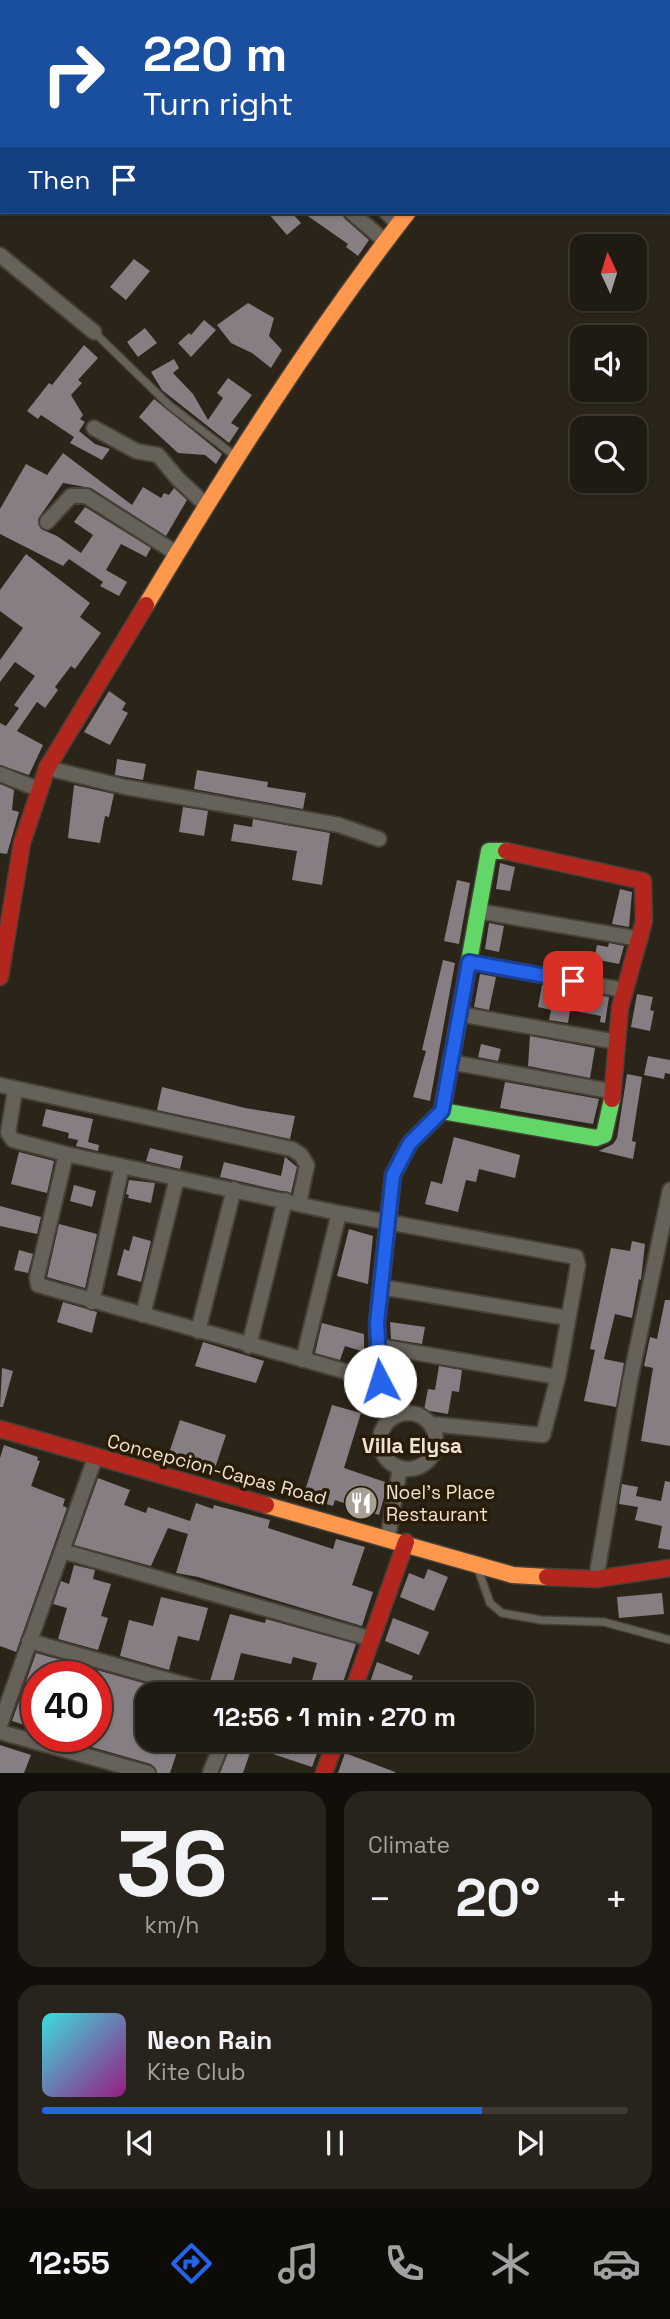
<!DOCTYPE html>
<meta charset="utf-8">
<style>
:root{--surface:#201b12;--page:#28241b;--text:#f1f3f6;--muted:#a2a19f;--line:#3d3932;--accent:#2563eb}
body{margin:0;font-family:"Space Grotesk",sans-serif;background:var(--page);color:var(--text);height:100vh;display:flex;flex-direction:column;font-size:26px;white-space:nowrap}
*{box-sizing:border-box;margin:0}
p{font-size:23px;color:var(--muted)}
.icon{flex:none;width:38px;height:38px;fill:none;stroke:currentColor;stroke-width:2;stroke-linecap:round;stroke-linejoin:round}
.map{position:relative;height:1773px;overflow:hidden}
.panel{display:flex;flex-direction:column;gap:18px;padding:18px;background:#120f0a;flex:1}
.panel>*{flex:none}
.guide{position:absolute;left:0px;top:0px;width:670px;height:214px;box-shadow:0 2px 5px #0004,0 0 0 2px var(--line);background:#1a4fa0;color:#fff;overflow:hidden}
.needle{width:46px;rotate:356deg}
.fabs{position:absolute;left:570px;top:234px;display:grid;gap:14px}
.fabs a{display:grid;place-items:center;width:77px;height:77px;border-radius:14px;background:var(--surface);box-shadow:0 2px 5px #0004,0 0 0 2px var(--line);font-size:35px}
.speed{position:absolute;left:21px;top:1661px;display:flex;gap:14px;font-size:35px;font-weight:700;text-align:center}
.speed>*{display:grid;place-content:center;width:91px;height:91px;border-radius:50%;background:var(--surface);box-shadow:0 2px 5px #0004,0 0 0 2px var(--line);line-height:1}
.speed .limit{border:10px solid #d22;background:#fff;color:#111}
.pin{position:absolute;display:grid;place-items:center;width:60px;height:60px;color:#fff;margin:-30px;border-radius:14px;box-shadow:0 4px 10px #0006}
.me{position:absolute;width:77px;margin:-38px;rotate:355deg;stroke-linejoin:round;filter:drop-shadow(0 0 5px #0008)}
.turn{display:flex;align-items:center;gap:24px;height:147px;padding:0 28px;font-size:32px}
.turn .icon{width:91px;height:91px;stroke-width:2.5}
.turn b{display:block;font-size:49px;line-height:60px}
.then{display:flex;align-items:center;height:66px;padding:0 28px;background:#0003;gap:14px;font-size:26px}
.big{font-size:52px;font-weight:700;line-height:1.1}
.panel .card{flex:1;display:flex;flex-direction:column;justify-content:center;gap:10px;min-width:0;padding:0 24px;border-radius:21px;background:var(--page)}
.panel .dial{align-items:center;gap:0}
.dial b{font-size:91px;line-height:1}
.song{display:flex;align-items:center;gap:21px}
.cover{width:84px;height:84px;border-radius:10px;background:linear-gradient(135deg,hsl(180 70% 55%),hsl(310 70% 35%))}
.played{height:7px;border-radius:4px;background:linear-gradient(90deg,var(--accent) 75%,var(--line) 75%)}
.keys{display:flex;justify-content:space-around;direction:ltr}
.heat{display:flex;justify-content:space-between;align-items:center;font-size:38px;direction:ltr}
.panel .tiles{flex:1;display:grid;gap:18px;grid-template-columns:1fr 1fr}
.card:last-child{grid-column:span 2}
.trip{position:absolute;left:135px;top:1682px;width:399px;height:70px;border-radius:21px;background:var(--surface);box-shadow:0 2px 5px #0004,0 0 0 2px var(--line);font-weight:700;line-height:70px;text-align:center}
.tab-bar{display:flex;height:112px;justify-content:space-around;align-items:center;background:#0d0b07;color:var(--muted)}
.tab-bar .icon{width:49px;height:49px}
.tab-bar .current{color:var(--accent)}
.tab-bar b{font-size:32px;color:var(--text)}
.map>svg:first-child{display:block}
</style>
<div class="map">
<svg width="670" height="1773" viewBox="0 0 670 1773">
<rect width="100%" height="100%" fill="#2b2418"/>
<path fill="#867e82" d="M267,212H291L301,223L287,235Z
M302,212H342L345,219L369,240L358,256L346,247L348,244Z
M134,259L150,271L126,300L110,287Z
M248,303L274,318L269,336L282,350L271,368L252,353L231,343L217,325Z
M204,320L216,330L191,357L178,343L189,333L191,335Z
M145,328L157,343L138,357L127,342Z
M84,345L98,358L78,380L82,383L71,395L83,415L80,419L85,422L79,431L95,444L110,449L102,460L70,443L74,437L41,415L38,419L27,411L49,383L52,385Z
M174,359L179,368L173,373L193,394L208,420L223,398L217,393L228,378L252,395L231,423L239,428L229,443L162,390L151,372Z
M154,399L222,454L216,464L205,455L178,453L139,417Z
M63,453L132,505L143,487L161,498L164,493L169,495L174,488L187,500L166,536L91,488L63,483L38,519L41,529L57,536L81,553L93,535L74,522L85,507L151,548L146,557L121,544L106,570L127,582L119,596L100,586L103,582L69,559L63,566L0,534V509L26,464L47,475Z
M26,554L90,603L80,617L101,633L75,669L71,666L55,687L58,690L45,708L37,702L17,731L43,745L29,775L0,765V723L6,726L19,708L14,705L35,676L15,662L0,682V660L23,628L0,611V590Z
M109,691L126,703L122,710L128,713L110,745L84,732Z
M117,759L146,764L143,780L115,775Z
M197,770L268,782L267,787L306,793L303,809L194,789Z
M0,784L14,790L12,810L19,812L7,854L0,853Z
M74,785L114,794L109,817L105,816L100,843L68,838Z
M183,807L208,811L204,836L179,832Z
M253,819L330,833L322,885L292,880L297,851L231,841L234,824L252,827Z
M500,863L515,867L510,891L496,889Z
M457,880L470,883L459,944L444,941Z
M620,889L632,892L629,927L612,924Z
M489,923L504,926L499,952L485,949Z
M609,943L624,946L619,964L594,959L597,945L608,947Z
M443,960L455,963L430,1101L413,1097L426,1051L422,1050Z
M480,974L496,977L489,1010L474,1007Z
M542,985L609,997L605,1023L600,1022L601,1016L570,1010L568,1023L549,1020L551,1010L538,1007Z
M637,994L653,997L650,1010L654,1011L650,1031L631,1027Z
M530,1036L595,1048L590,1078L528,1066Z
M481,1044L501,1049L498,1061L478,1057Z
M648,1056L670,1060V1074L665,1073L664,1079L644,1075Z
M627,1074L642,1077L634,1128L632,1141L636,1142L633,1159L599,1151L613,1144L617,1138Z
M505,1082L599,1099L593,1124L500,1108Z
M162,1087L245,1108L295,1116L290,1139L157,1110Z
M46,1109L93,1119L88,1142L99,1145L98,1151L76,1146L78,1140L68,1138L69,1133L42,1126Z
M454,1137L520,1155L515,1178L479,1169L476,1182L466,1180L458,1212L425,1204L431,1181L442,1184Z
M150,1148L183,1156L180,1169L146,1161Z
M19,1152L54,1161L47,1193L11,1184Z
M285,1157L297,1167L291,1193L220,1177L224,1162L281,1176Z
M129,1180L155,1183L151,1203L128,1198L129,1195L126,1194Z
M74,1185L96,1191L92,1207L70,1201Z
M0,1206L41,1217L37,1234L0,1226Z
M59,1224L97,1234L85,1288L47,1277Z
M349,1229L373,1236L368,1284L337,1276Z
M133,1236L151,1241L141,1282L117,1275L124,1249L129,1251Z
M632,1241L645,1244L641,1280L639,1279L632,1318L615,1314L604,1359L624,1363L616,1407L584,1401L595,1350L590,1349L611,1248L630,1251Z
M19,1250L33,1254L28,1273L14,1270Z
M665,1300H670V1446L641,1441L653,1368L644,1366L650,1337L657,1339Z
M63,1302L97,1312L92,1333L57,1322Z
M390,1322L425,1327L422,1344L391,1339Z
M322,1323L364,1334V1352L345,1346L340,1360L315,1353Z
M203,1342L264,1361L256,1383L195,1366Z
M439,1366L462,1370L459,1392L452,1391L448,1414L424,1410L428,1389L435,1390Z
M2,1368L13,1371L3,1407H0Z
M332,1405L361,1413L344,1468L388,1483L379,1515L335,1500L333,1506L303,1497Z
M180,1420L226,1435L213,1474L167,1459Z
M4,1445L38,1457L37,1460L40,1461L31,1486L65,1499L63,1506L67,1508L16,1652L0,1646V1458Z
M98,1478L130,1490L124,1505L146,1513L148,1507L190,1521L196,1503L213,1509L214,1505L270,1520L268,1528L333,1549L336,1539L365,1547L352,1585L373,1592L362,1626L198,1577L176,1573L188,1534L168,1528L151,1566L74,1545Z
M665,1481L670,1482V1550L658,1548L662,1526L635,1520L638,1507L619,1504L622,1484L638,1487L636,1496L661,1501Z
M74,1565L95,1570L93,1579L111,1584L101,1616L108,1618L98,1650L58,1639L67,1608L53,1604L61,1581L69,1584Z
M428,1569L448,1577L434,1611L400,1597L409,1573L424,1579Z
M662,1593L664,1614L619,1618L617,1597Z
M161,1597L208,1608L199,1641L178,1636L169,1670L120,1656L129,1620L153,1626Z
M230,1614L265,1623L266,1619L356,1644L339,1694H308L317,1663L293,1657L291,1664L241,1653L232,1686L210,1681Z
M393,1618L429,1632L419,1655L385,1641Z
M36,1653L179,1693L147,1694V1703L143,1702L137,1723L147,1726V1740H181L170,1773H157L151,1764L81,1744L83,1736H96V1676H37V1729L12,1721Z
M377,1662L413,1676L406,1694H366Z
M233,1740H322L312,1767L252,1747L243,1773H220Z
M0,1745L31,1755L24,1773H0Z
M345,1753L395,1772V1773H338Z"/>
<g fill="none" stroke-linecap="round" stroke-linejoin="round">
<defs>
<path id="lane" d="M94,332L169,405L235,456
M478,1569L490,1603L502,1613L541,1620L604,1622L670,1640"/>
<path id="street" d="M351,212L385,241
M386,212L398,224
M0,255L94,332
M94,428L136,451L158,455L178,479L205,504
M47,522L71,496H86L176,553
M47,768L125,787L339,825L379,839
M0,774L38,789
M477,911L640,939
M469,962L624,990
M459,1014L617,1042
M450,1062L610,1091
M0,1085L292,1149L301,1155L307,1165L299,1203
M15,1091L8,1133L13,1140L66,1154L339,1213L576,1257L578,1265L558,1377L543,1435L430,1424
M66,1154L37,1277L38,1285L380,1381L397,1415
M381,1287L568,1318
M92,1302L122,1166
M143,1315L177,1178
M198,1331L234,1189
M249,1346L285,1200
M377,1346L558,1377
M303,1360L339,1213
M380 1441a28 28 0 1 1 56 0a28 28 0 1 1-56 0Z
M388,1537L400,1468
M62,1551L372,1639
M596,1579L630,1381L670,1190
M29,1641L218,1694
M0,1725L95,1458
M0,1732L148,1773
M210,1773L223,1740"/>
<path id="fast" d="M624,2L626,0
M442,1111L596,1138L604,1135L612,1099
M380,1381L377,1323L393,1175L410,1143L442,1111L489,851H506"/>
<path id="slow" d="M146,605C227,470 311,337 408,212
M266,1505L513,1575L547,1577"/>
<path id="jam" d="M506,851L643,881L644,921L620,1008L612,1099
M0,977L22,843L47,768L146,605
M0,1429L266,1505
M547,1577L596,1579L670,1568
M352,1694L406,1542
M324,1773L336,1740"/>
</defs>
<use href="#lane" stroke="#464037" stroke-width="10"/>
<use href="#street" stroke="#464037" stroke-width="18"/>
<use href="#fast" stroke="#464037" stroke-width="19"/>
<use href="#slow" stroke="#464037" stroke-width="19"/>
<use href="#jam" stroke="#464037" stroke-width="19"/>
<use href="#lane" stroke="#676259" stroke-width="7"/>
<use href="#street" stroke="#676259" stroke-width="14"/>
<use href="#fast" stroke="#63d668" stroke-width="16"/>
<use href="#slow" stroke="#ff974d" stroke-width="16"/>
<use href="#jam" stroke="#b3261e" stroke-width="16"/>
</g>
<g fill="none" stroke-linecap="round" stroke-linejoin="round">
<defs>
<path id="route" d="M380,1381L377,1323L393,1175L410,1143L442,1111L469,962L573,981"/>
</defs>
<use href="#route" stroke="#184099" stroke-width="18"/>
<use href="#route" stroke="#2563eb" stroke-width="12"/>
</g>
<defs>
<symbol id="restaurant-disc" viewBox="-11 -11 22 22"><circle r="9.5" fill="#a8a094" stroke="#291c06"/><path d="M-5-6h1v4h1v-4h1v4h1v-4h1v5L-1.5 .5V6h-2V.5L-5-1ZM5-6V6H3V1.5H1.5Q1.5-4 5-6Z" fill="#fff"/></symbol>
</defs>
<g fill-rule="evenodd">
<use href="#restaurant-disc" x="342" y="1484" width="38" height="38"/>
</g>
<g text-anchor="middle" stroke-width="7" stroke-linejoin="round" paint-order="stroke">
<g font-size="19" fill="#ece3d6" stroke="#291c06">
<text transform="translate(217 1469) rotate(15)" y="7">Concepcion-Capas Road</text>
</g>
<g font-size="19" fill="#ece3d6" stroke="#291c06" text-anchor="start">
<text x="386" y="1499">Noel's Place<tspan x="386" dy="22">Restaurant</tspan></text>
</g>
<g font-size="21" font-weight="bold" fill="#ece3d6" stroke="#291c06">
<text x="412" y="1453">Villa Elysa</text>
</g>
</g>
</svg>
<div class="fabs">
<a><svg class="needle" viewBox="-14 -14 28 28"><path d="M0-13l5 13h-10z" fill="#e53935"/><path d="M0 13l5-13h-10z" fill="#a2a19f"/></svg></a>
<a><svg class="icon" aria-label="sound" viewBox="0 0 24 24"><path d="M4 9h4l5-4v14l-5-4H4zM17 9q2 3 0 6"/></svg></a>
<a><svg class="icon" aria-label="search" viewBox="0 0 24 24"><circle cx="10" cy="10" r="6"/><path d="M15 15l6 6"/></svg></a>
</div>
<div class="speed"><div class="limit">40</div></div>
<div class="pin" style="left:573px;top:981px;background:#d93025"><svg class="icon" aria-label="arrive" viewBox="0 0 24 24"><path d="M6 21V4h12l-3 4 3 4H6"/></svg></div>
<svg class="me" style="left:380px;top:1381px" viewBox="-20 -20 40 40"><circle r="19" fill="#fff"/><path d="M0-13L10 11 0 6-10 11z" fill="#2563eb"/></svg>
<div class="trip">12:56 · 1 min · 270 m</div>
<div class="guide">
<div class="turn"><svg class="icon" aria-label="right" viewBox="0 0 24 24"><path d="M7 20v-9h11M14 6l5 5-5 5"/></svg><div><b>220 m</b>Turn right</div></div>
<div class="then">Then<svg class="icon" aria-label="arrive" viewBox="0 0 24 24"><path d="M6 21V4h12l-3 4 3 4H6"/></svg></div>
</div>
</div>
<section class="panel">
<div class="tiles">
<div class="card dial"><b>36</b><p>km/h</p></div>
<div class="card"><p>Climate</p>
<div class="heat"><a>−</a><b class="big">20°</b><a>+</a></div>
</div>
<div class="card">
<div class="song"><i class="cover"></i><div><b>Neon Rain</b><p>Kite Club</p></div></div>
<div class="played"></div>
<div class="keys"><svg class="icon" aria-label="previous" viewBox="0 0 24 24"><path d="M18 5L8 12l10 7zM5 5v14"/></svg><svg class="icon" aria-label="pause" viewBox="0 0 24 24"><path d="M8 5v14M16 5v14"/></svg><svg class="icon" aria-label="next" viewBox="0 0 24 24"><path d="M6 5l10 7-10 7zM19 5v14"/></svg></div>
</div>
</div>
</section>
<nav class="tab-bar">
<b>12:55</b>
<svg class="icon current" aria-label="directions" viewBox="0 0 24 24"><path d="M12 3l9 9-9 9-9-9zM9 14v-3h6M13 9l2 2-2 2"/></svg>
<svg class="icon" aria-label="music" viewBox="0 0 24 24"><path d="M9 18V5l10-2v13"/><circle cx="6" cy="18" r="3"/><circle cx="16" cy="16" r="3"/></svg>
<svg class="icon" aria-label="phone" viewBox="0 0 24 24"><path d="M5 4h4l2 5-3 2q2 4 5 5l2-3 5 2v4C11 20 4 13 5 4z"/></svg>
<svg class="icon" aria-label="climate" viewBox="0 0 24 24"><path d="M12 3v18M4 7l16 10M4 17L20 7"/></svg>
<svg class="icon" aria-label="car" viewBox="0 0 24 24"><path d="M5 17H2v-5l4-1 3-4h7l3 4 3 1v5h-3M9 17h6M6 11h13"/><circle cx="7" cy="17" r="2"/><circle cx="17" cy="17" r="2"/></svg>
</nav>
